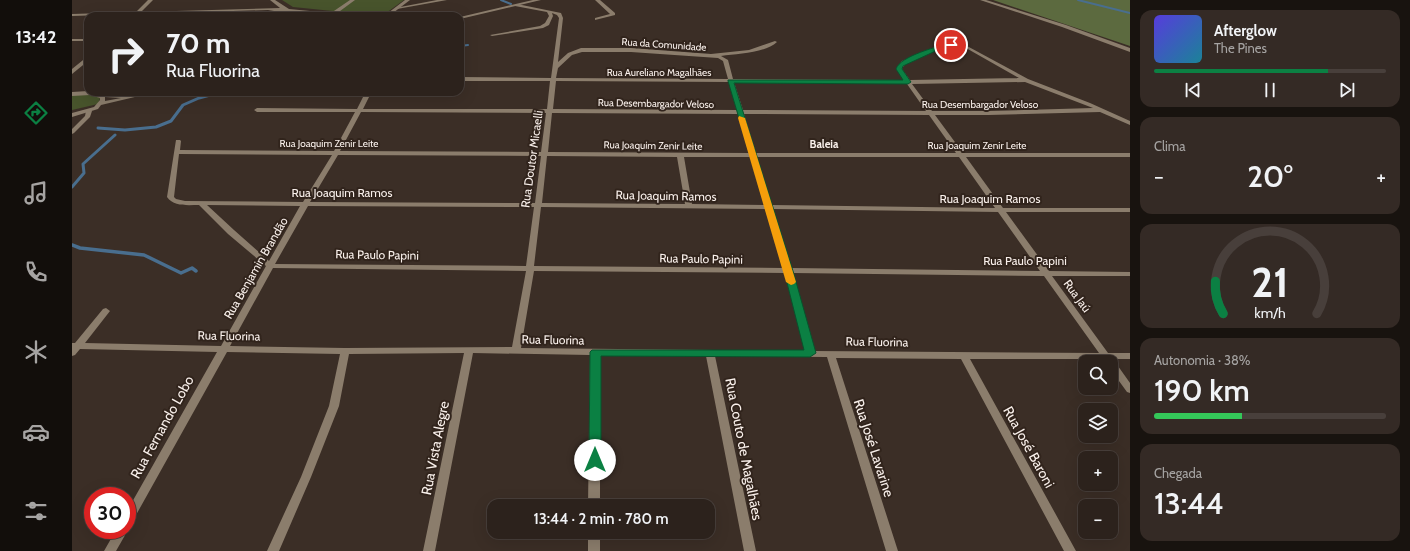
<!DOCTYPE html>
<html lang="pt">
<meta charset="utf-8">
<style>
:root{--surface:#2c221c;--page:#342a25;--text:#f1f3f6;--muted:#a6a4a3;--line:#483f3b;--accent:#0b8043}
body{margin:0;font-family:Cabin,sans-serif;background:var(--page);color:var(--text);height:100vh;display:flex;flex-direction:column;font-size:15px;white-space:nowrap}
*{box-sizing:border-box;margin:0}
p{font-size:13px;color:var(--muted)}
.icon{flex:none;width:22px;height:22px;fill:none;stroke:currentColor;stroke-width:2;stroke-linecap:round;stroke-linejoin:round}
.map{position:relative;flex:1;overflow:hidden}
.sheet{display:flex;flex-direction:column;gap:10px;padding:10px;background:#18130f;width:280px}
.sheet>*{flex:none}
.banner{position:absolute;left:12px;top:12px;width:380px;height:84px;border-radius:12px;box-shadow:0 4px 16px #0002,0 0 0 1px var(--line);background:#2c221c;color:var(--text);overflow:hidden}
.fabs{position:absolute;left:1006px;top:355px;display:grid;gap:8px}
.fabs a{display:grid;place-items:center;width:40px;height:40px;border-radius:8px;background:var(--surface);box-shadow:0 4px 16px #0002,0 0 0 1px var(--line);font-size:20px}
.speed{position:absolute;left:12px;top:487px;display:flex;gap:8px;font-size:20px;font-weight:700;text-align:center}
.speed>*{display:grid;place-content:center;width:52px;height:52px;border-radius:50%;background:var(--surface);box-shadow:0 4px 16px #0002,0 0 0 1px var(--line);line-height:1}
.speed .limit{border:6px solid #d22;background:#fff;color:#111}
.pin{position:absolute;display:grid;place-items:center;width:34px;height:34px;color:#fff;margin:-17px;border:2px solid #fff;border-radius:50%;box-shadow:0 1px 4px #0007}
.me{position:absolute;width:44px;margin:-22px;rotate:0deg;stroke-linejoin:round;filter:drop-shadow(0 0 3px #0008)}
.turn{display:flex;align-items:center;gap:14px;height:84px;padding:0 16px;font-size:18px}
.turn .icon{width:52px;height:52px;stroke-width:2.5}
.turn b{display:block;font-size:28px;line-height:34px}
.big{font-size:30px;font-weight:600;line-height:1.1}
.sheet .tile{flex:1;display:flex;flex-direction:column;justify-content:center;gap:6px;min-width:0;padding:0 14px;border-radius:12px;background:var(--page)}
.sheet .dial{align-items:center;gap:0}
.dial svg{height:104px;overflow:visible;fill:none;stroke:var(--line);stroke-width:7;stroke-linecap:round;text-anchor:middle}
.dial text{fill:var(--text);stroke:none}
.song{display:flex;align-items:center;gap:12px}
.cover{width:48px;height:48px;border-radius:6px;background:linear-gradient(135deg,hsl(250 70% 55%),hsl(190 70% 35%))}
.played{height:4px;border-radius:2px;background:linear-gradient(90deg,var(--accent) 75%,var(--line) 75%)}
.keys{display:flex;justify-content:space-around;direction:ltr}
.heat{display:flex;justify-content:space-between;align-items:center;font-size:22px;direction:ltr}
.charge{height:6px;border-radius:3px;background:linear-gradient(90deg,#34c759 38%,var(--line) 0)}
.trip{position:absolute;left:415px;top:499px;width:228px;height:40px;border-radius:12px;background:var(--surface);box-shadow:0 4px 16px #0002,0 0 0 1px var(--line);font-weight:600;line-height:40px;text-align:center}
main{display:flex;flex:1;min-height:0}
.menu{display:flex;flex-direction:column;width:72px;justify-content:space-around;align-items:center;background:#120e0b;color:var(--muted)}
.menu .icon{width:28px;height:28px}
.menu .current{color:var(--accent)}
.menu b{font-size:18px;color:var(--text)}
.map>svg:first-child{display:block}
</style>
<main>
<nav class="menu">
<b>13:42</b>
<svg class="icon current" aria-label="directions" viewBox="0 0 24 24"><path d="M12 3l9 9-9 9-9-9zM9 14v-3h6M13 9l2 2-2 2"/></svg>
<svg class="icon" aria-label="music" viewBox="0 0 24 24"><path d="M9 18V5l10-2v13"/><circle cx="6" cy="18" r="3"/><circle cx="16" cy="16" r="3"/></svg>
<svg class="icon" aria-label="phone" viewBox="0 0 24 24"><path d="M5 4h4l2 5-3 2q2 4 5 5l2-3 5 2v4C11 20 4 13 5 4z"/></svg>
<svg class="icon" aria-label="climate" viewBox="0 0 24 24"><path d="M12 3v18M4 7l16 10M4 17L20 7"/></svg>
<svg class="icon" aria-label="car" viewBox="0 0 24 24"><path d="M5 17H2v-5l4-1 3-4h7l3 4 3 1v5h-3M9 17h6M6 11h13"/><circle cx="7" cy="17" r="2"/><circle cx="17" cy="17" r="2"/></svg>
<svg class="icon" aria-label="filters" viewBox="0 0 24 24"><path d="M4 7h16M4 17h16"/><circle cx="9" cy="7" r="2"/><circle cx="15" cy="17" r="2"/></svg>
</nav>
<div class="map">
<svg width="1058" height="551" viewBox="0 0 1058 551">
<rect width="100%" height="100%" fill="#3b2e26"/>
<path fill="#48542c" d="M210,0H332L310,16L221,7Z
M19,94L28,98L26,104L0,110V95Z"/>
<path fill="#5c6a3f" d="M921,0H1058V46Z"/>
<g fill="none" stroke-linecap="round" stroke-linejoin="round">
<path stroke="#496e8e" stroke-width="2" d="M429,0L439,4
M1006,0L1058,13
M388,46L396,45
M174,92H177"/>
<path stroke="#496e8e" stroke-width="3" d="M26,128L53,130L84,127L99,121L111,105L127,98L142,94L177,92
M0,187L12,173L11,164L43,135"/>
<path stroke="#496e8e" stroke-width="3.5" d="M0,245L8,248L72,255L109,273L120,268L124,271"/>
<path fill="#8b7d6c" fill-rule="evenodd" d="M76,0H81L69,12L208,8L198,0H203L217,9L259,13L278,0H283L264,14L273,16H258L218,12L187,16L202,11L196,10L66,14L64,16H61V14L0,16V14L64,12Z
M365,0H375L325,9L323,8Z
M523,0H528L543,13V15L523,20V18L538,14Z
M445,4L489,13L491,18L486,62L496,53L509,48H559L639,54L677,50L703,41L705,42C693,53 666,54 649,56L656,60L661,79L832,80L824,69L830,61L865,46L879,44L895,46L956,79L1018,103L1058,121V125L1028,112L916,115H863L891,153H1058V157H894L931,208H1058V212H934L977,271L1058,272V276H980L1036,353H1058V359H1041L1058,383V393L1055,392L1039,370V362H1033L1031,359H898L1004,551H992L889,359L764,358L826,551H814L755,357L643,356L684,551H672L634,356L528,355V506H516L518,355L401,353L363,551H351L392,353L277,354L267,406L239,477L207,551H195L229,477L257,406L268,354L155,352L59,524L55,526V511L145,352L8,349L3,355L0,356V343H3L31,309L34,308L38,311L13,343L149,346L194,266L156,234L127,205C116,205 102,207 95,197L104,140H108L109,141L108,150L262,151L283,112H185L182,110L185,108L285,109L292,95L295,93L298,95L291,109H475L478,81H388V77L479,78L487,18L485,15L480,13L481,16L477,25L471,28L420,36L418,35L468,26L473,23L477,16L475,12L443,6V5ZM879,46L894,48L947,78L838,80L830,69C834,59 868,48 879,46ZM510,52H559L646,58L651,61L656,79L484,78L486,68L500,55ZM484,81L657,82L665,110L481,109ZM662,82L835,84L854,111L671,110ZM953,82L1021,108L916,111H860L840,84ZM289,112L474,113L469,152L268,151ZM480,113L666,114L678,153L476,152ZM672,114L857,115L884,153H684ZM107,154L260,155L231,202L113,201L104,199L102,197ZM266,155L469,156L463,203L238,202ZM475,156L605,157L613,204L470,203ZM612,157H679L693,205L620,204ZM685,157H887L923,208L700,205ZM135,205L228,206L197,261L162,230ZM236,206L462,207L454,266L203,264ZM469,207L694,209L711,268L462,266ZM701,209L926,212L968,271L719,268ZM201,268L454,271L440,347L273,348L158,346ZM462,271L713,273L733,351L449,348ZM721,273L972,276L1027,353L742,351Z
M0,39H16V41H0Z
M16,56V61L0,74V69Z
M17,109L20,111L18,117L2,133L0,134V129L13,116L14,111Z
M55,529L56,530L44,551H32L44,530H55Z
M516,532H528V551H516Z"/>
<path fill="#8b7d6c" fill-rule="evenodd" d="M333,0H338L317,16H312Z
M461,0H469L388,19V17Z
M908,0H914L994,25L1058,48V52L990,27Z
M16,91L25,93L52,94L55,96L74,92H84L29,105L26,109L0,117V113L22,107L28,100V98L18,95L0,96V92ZM33,97L49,98L33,101Z"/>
</g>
<path fill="#0b8043" stroke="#07532c" d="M879,43L882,45L881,46L868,49L831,66L830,69L839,82L836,84L662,83L721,271L744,353L738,357L529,356V460L527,463L523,465L519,463L517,460L518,352L520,350H732L712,271L656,81V80H831L824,69C828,56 867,46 879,43Z"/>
<path fill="#f59e0b" d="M667,116L673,118L724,282L722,284L719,285L714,282L666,118Z"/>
<g text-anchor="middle" stroke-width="4" stroke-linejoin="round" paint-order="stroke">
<g font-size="10" fill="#f9f0eb" stroke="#31241c">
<text transform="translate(592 44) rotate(4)" y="4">Rua da Comunidade</text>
<text x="587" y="76">Rua Aureliano Magalhães</text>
<text transform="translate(584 103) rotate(1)" y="4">Rua Desembargador Veloso</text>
<text x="908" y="108">Rua Desembargador Veloso</text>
<text x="257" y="147">Rua Joaquim Zenir Leite</text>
<text transform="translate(581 145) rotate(1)" y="4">Rua Joaquim Zenir Leite</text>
<text x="905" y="149">Rua Joaquim Zenir Leite</text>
</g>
<g font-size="11" font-weight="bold" fill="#f9f0eb" stroke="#31241c">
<text x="752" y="148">Baleia</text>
</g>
<g font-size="12" fill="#f9f0eb" stroke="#31241c">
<text transform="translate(460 159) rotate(-82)" y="4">Rua Doutor Micaelli</text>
<text x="270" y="197">Rua Joaquim Ramos</text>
<text transform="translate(594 196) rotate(1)" y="4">Rua Joaquim Ramos</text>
<text x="918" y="203">Rua Joaquim Ramos</text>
<text transform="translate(305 255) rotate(1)" y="4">Rua Paulo Papini</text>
<text transform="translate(629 259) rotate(1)" y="4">Rua Paulo Papini</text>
<text x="953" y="265">Rua Paulo Papini</text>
<text transform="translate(184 268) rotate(-60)" y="4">Rua Benjamin Brandão</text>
<text transform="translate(1005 296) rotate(54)" y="4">Rua Jaú</text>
<text transform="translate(157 336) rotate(1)" y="4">Rua Fluorina</text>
<text transform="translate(481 340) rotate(1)" y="4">Rua Fluorina</text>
<text transform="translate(805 342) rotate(1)" y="4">Rua Fluorina</text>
</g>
<g font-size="14" fill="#f9f0eb" stroke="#31241c">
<text transform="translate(90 427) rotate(-61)" y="5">Rua Fernando Lobo</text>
<text transform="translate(957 447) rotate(61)" y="5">Rua José Baroni</text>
<text transform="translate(363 448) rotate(-79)" y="5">Rua Vista Alegre</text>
<text transform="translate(802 448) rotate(72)" y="5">Rua José Lavarine</text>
<text transform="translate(672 449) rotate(79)" y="5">Rua Couto de Magalhães</text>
</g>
</g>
</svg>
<div class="fabs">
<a><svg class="icon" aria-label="search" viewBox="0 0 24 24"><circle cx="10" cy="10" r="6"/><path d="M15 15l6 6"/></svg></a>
<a><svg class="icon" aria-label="layers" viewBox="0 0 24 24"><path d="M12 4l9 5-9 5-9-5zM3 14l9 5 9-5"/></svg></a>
<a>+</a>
<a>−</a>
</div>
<div class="speed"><div class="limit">30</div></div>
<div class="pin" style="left:879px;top:45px;background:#d93025"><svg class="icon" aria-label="arrive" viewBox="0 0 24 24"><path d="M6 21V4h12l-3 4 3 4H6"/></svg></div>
<svg class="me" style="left:523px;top:460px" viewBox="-20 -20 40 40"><circle r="19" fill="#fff"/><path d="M0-13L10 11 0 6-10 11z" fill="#0b8043"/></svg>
<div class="trip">13:44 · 2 min · 780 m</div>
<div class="banner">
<div class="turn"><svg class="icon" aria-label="right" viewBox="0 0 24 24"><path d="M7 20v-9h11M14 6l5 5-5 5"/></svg><div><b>70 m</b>Rua Fluorina</div></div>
</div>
</div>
<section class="sheet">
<div class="tile">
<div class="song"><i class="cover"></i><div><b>Afterglow</b><p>The Pines</p></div></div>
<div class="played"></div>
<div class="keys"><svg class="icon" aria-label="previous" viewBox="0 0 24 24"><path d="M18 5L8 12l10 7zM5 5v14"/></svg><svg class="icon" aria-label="pause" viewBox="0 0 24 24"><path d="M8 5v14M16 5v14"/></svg><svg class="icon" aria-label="next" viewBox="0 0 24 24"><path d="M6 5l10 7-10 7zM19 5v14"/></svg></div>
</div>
<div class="tile"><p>Clima</p>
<div class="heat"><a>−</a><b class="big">20°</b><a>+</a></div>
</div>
<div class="tile dial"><svg viewBox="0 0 100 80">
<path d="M14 69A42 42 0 1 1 86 69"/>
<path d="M14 69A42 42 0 0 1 8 44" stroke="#0b8043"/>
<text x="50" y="56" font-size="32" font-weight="700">21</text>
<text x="50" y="72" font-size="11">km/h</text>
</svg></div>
<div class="tile"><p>Autonomia · 38%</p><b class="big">190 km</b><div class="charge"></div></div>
<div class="tile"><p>Chegada</p><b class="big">13:44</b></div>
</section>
</main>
